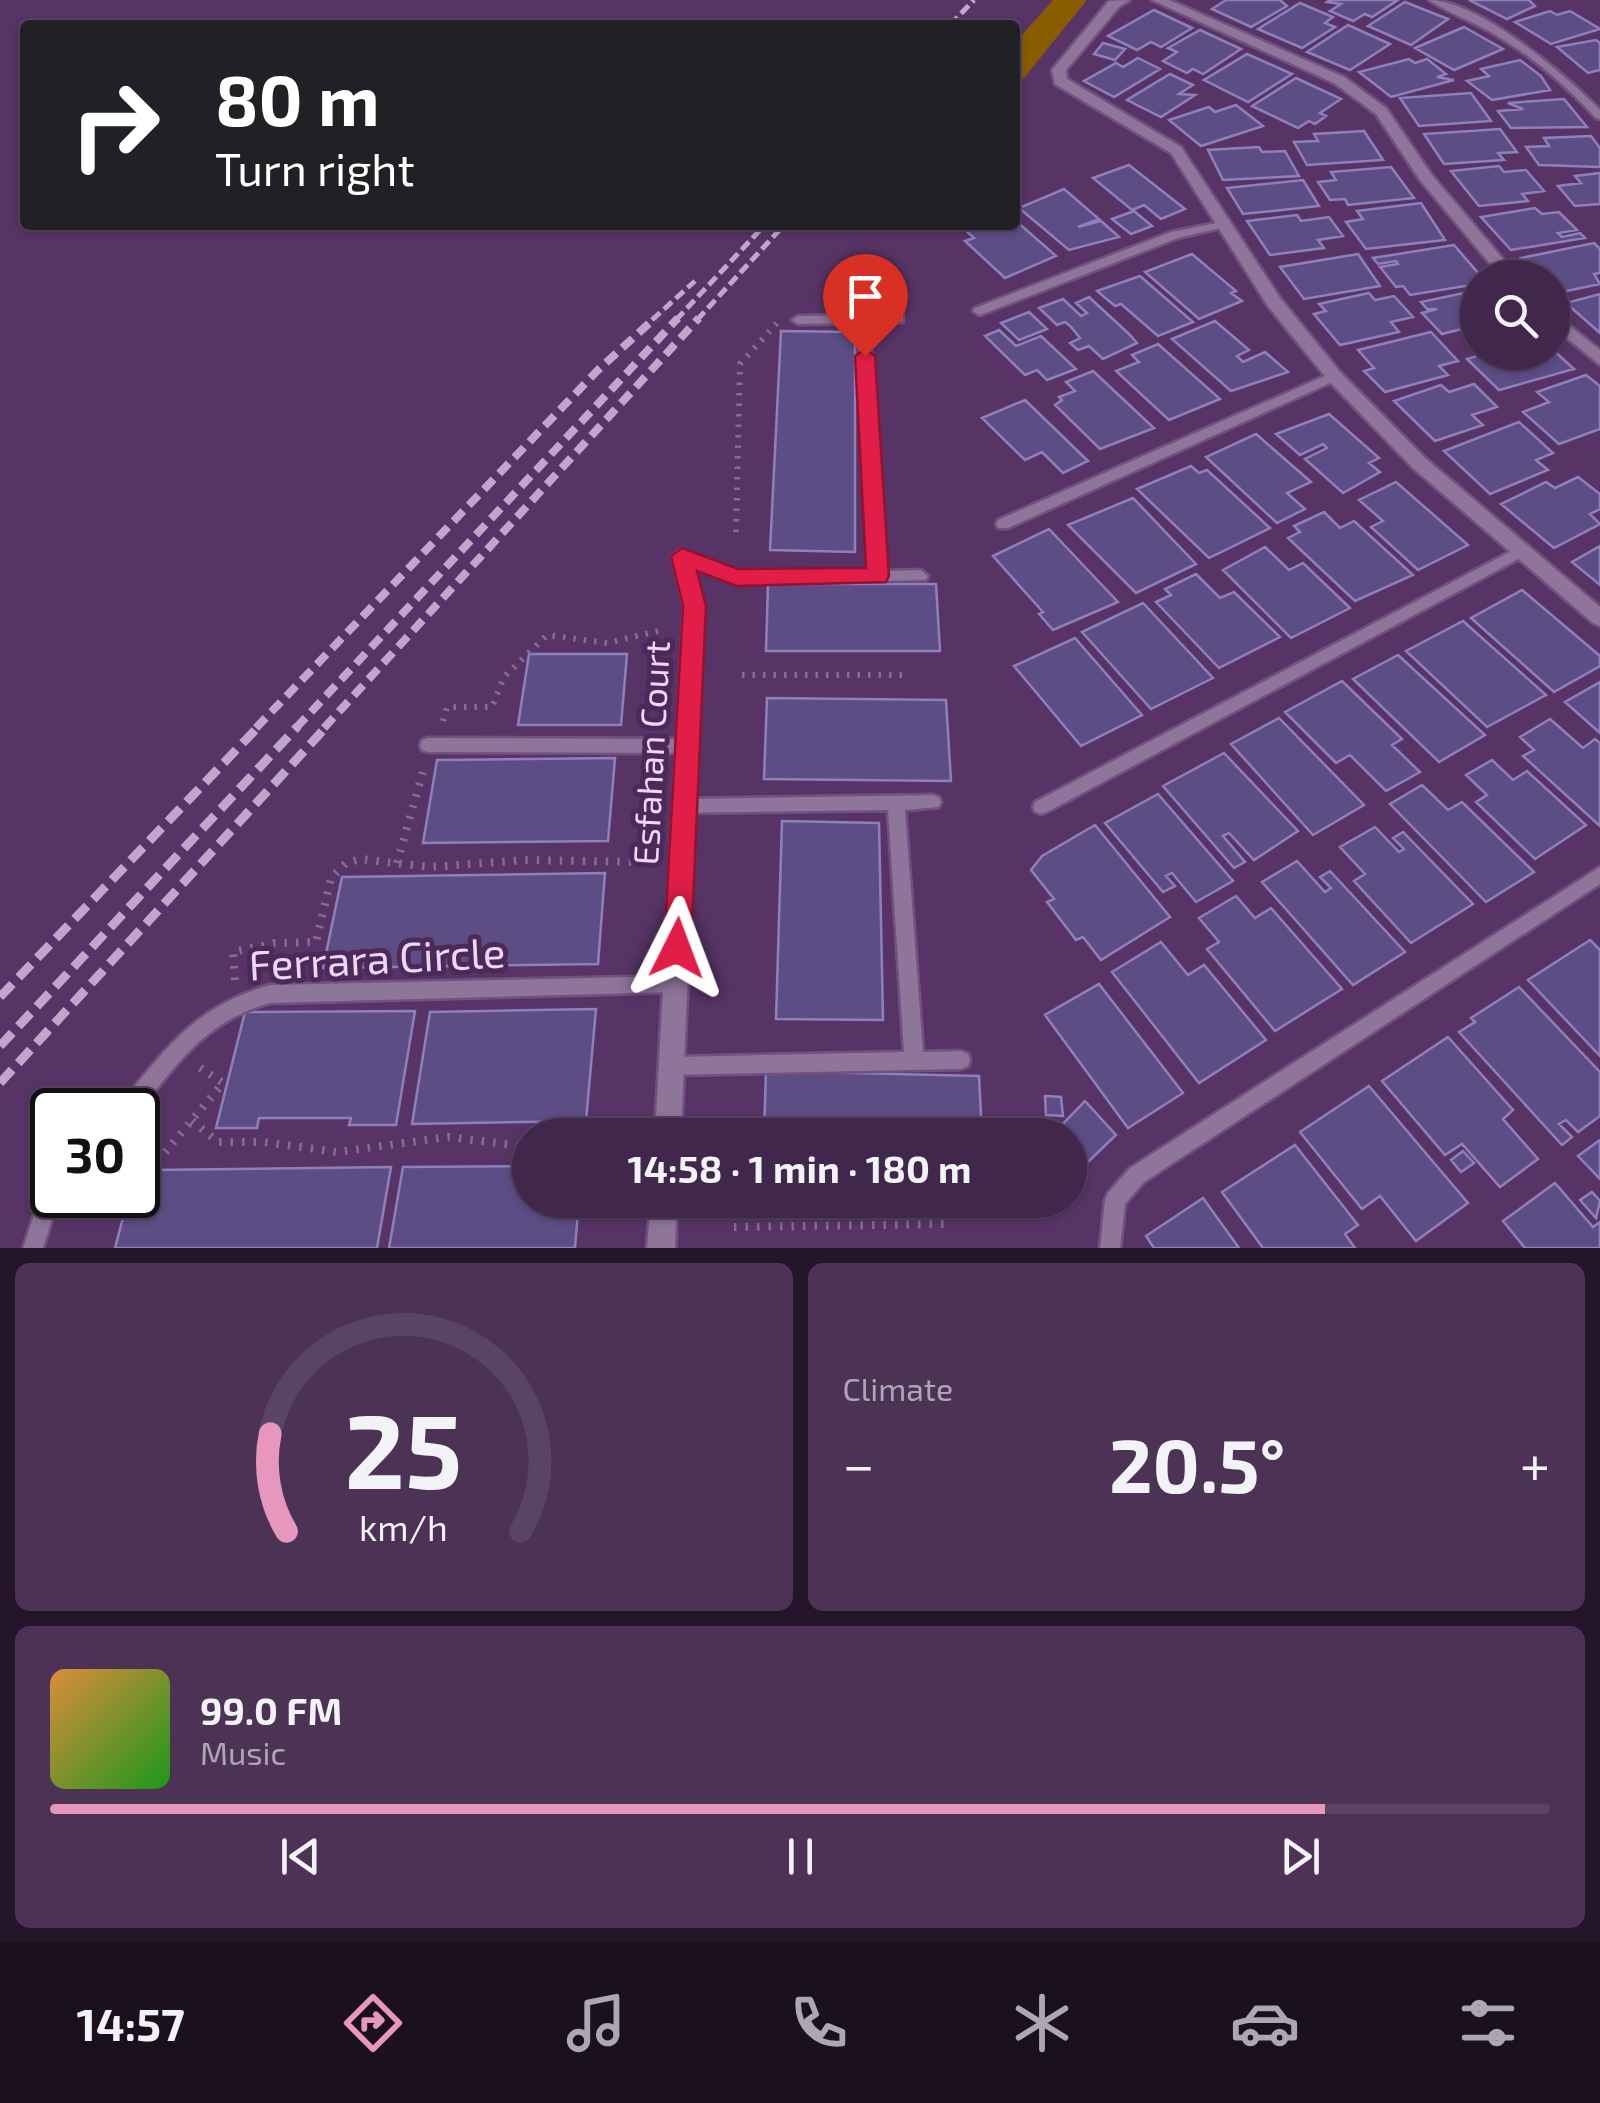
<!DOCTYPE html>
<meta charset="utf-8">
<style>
:root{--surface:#41274c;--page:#4c3356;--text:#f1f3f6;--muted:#aea5b5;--line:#5a4464;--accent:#e797bd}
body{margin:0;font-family:"Exo 2",sans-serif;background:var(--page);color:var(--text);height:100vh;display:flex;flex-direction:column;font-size:38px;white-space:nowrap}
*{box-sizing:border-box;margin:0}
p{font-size:32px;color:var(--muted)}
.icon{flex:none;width:55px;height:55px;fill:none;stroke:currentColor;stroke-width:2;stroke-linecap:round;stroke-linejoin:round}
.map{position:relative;height:1248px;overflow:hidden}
.drawer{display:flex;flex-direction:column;gap:15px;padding:15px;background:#24152a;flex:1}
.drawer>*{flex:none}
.guide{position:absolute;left:20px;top:20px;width:1000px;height:210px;border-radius:10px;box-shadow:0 2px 8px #0004,0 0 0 2px var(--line);background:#202124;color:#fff;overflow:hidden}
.buttons{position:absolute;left:1460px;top:260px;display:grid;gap:20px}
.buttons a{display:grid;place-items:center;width:110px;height:110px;border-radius:50%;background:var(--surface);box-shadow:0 2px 8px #0004,0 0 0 2px var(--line);font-size:50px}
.speed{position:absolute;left:30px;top:1088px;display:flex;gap:20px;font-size:50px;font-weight:700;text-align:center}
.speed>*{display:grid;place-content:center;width:130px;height:130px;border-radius:50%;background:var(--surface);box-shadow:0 2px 8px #0004,0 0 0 2px var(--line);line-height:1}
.speed .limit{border:5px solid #111;border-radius:15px;background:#fff;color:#111}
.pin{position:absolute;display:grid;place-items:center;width:85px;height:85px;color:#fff;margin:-102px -42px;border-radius:50% 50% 50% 0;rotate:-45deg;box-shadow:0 0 10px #0007}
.pin .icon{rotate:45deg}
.me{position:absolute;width:110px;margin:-55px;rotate:3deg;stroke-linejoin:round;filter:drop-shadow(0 0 8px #0008)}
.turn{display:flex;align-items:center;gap:35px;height:210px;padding:0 30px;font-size:45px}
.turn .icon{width:130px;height:130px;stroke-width:2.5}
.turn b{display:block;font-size:70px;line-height:85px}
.big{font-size:75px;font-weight:700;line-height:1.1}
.drawer .tile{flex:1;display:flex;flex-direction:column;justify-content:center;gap:15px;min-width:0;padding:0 35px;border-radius:15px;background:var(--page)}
.drawer .dial{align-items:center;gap:0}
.dial svg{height:260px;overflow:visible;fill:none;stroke:var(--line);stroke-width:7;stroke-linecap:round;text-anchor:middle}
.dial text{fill:var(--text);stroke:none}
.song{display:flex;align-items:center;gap:30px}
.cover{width:120px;height:120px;border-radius:15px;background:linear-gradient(135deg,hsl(30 70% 55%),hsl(120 70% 35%))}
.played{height:10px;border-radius:5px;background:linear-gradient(90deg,var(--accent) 85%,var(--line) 85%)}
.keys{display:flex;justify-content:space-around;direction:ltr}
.heat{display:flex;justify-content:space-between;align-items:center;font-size:55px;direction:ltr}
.drawer .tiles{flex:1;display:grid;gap:15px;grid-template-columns:1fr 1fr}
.tile:last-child{grid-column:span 2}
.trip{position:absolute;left:512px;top:1118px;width:575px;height:100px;border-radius:50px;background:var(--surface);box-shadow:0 2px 8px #0004,0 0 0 2px var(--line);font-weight:700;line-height:100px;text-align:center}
.dock{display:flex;height:160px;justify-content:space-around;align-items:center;background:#1a101e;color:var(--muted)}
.dock .icon{width:70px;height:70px}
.dock .selected{color:var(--accent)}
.dock b{font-size:45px;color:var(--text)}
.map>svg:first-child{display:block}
</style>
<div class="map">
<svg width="1600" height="1248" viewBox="0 0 1600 1248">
<rect width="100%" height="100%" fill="#573465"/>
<path fill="#895c00" d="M1053,0H1087L1015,89V43Z"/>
<path fill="#5c4d85" stroke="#8f80bc" stroke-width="2.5" d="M1280,0L1287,6L1251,27L1212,9L1226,0Z
M1330,0H1398L1372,17L1365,14L1353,21L1330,11L1341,4L1327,2Z
M1469,0H1529L1535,6L1507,19Z
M1405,2L1448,19L1411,45L1368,26Z
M1300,3L1333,17L1325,23L1335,27L1302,48L1258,29Z
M1154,10L1192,28L1161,47L1151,42L1137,50L1108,36Z
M1550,11L1557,15L1570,11L1600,29L1551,44L1515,22Z
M1348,25L1390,44L1350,70L1307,52Z
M1464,27L1503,49L1454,70L1415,48Z
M1200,30L1241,49L1203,74L1193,69L1187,73L1163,61L1177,52L1168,48Z
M1596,40L1600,43V70L1588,73L1557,47Z
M1103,43L1125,49L1115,60L1094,54Z
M1247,54L1292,74L1248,102L1204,80Z
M1138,58L1160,69L1114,97L1084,81L1116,63L1123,67Z
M1409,59L1415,63L1427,59L1446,74L1437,77L1454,80L1391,97L1359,72Z
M1520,60L1541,76L1550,90L1492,100L1467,81L1489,76L1481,69Z
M1170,74L1193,85L1179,94L1195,95L1161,117L1127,100Z
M1296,78L1341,99L1320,113L1326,116L1315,124L1309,121L1298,128L1252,106Z
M1471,93L1491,121L1419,126L1400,98Z
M1564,99L1587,127L1511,128L1498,111L1523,109L1508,103Z
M1236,105L1263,126L1201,146L1169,120L1209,107L1215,112Z
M1500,129L1517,152L1498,153L1504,160L1444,164L1424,134Z
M1364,131L1383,160L1307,165L1294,142L1318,141L1314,134Z
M1591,136L1600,148V167L1539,165L1526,147L1549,146L1544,138Z
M1259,147L1262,152L1285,151L1299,176L1223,180L1208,150Z
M1129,165L1185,209L1161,219L1144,205L1132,210L1093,178Z
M1499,166L1504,172L1526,170L1544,191L1522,194L1528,201L1479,206L1451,171Z
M1391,167L1414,198L1348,205L1345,199L1330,200L1318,182L1336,180L1331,172Z
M1600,173V204L1575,206L1558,186L1581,183L1575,176Z
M1303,180L1319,206L1243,214L1227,188Z
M1064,189L1099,219L1078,227L1101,221L1119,237L1069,250L1019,208Z
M1421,203L1445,240L1366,249L1346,222L1363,219L1357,211Z
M1535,208L1542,214L1559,212L1577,230L1558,233L1562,237L1580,233L1585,238L1511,250L1481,217Z
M1134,211L1152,226L1131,234L1112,219Z
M1297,215L1301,221L1329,217L1343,236L1318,240L1324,248L1270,255L1247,221Z
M1015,220L1056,256L1005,278L965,241L974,238L962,227L1015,225Z
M1594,243L1600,249V273L1594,274L1600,284L1557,293L1552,278H1541L1521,258Z
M1454,245L1479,274L1478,284L1410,295L1403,286L1396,287L1380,267L1398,264L1396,261L1378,264L1373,258Z
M1192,254L1236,291L1231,293L1242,301L1199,319L1145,272Z
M1358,254L1380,286L1304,299L1280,267Z
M1140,276L1193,322L1158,336L1121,304L1115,306L1097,291Z
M1478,290V334L1469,336L1462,329L1442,334L1422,313L1437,309H1427L1421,302Z
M1369,293L1375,300L1394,296L1413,317L1391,322L1399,332L1340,345L1314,314L1326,311L1319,304Z
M1600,294V333L1566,303Z
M1089,297L1129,334L1137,343L1103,359L1089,346L1078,350L1070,343L1080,338L1071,327L1065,322L1057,325L1039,308L1063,299L1081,316L1087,313L1076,303Z
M1029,312L1047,329L1019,340L1001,323Z
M1215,321L1249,350L1237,356L1243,362L1265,352L1288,372L1231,391L1172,339Z
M999,330L1016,346L1041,336L1076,369L1047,380L1037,370L1025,375L985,336Z
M781,331L855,332V552L770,550Z
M1431,332L1458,361L1439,366L1448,375L1385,392L1364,371L1374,368L1358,350Z
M1158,344L1220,399L1169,420L1116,371L1139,362L1132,355Z
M1552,349L1574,369L1499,390L1467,359L1490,352H1552Z
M1093,371L1154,428L1100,449L1055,405L1062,400L1059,397L1075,391L1066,382Z
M1586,375L1600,386V429L1559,444L1523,412L1549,402L1537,392Z
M1474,384L1497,407L1472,415L1483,425L1435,441L1394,401L1441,385L1449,392Z
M1025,400L1088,461L1063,473L1042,452L1025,460L982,418Z
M1329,414L1379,458L1369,463L1380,472L1343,493L1305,459L1327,448L1323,444L1300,455L1276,434Z
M1519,422L1553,453L1536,460L1548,470L1490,494L1444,451Z
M1256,434L1311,482L1287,493L1305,509L1277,523L1206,457Z
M1191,466L1199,473L1207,470L1270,528L1209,558L1137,489Z
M1578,477L1600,494V509L1590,514L1600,524L1554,548L1501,504L1546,482L1555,488Z
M1396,482L1468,545L1418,570L1371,527L1383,521L1359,500Z
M1133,498L1196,564L1136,593L1068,525Z
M1324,512L1340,528L1354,521L1413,575L1355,601L1288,538L1300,532L1294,526Z
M1049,529L1118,602L1053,630L1039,614L1043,612L993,556Z
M1600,546V585L1572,562Z
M1265,547L1289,570L1303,563L1350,608L1291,638L1223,570Z
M1196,574L1220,598L1234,592L1280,637L1219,668L1156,602L1171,595L1165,589Z
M768,584H936L940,651H766Z
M1522,590L1600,656V666L1554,692L1471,618Z
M1143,603L1213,678L1151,709L1082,632Z
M1463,621L1546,695L1487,727L1406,651Z
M1075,638L1142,715L1081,746L1014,666Z
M529,654H627L621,725H518Z
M1398,655L1485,735L1439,762L1353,679Z
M1342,681L1402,739L1392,745L1420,772L1386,791L1350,755L1336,763L1285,712Z
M1600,682V733L1565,702Z
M767,698L946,700L951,781L764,779Z
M1279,718L1364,805L1313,835L1231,744Z
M1550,719L1583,748L1595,739L1600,743V826L1523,756L1534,750L1520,737Z
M1224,753L1298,831L1254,860L1229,833L1223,836L1245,862L1234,868L1163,786Z
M615,758L608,841L423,843L437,760Z
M1492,760L1513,780L1527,771L1586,825L1535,859L1476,802L1487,795L1466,775Z
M1422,785L1448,810L1462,802L1534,872L1486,902L1390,804Z
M1158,794L1233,881L1196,902L1172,873L1166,876L1175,886L1163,892L1105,823Z
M782,821L879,823L883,1020L776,1019Z
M1095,825L1170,917L1101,960L1083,937L1076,940L1047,902L1054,899L1031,870L1042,856Z
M1375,827L1399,852L1404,849L1393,838L1403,832L1473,904L1411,943L1354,881L1365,874L1340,847Z
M1297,861L1325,892L1331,888L1320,877L1330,871L1405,952L1353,985L1262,882Z
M605,873L598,964L323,968L342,877Z
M1236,896L1255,918L1271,908L1342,989L1275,1031L1207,949L1219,942L1199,918Z
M1590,940L1600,950V1056L1528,980Z
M1161,942L1188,975L1204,965L1266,1040L1199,1083L1112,972Z
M1099,984L1183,1093L1128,1128L1045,1015Z
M1519,987L1600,1072V1116L1578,1132L1566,1120L1559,1124L1572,1137L1562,1145L1459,1032L1475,1022L1471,1018Z
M596,1009L586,1121L412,1124L430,1012Z
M415,1011L396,1125H349L351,1118H259L257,1128H216L245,1012Z
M1448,1037L1513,1110L1503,1119L1538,1159L1500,1187L1462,1144L1445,1155L1382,1081Z
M766,1071L979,1076L982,1135H764Z
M1369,1086L1468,1203L1416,1241L1380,1196L1362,1209L1300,1132Z
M1045,1096L1061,1097L1063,1116L1046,1115Z
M1085,1101L1116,1135L1088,1162L1070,1142V1135L1058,1129Z
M1600,1140V1179L1578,1156Z
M1295,1145L1358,1225L1345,1234L1355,1248H1263L1222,1192Z
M1463,1151L1474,1163L1461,1172L1451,1160Z
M530,1166V1200H579L575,1248H389L403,1167Z
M391,1167L377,1248H115L129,1195H138V1181L146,1180L150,1170Z
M1555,1183L1593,1227L1600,1222V1248H1525L1503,1221Z
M1592,1192L1600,1201L1596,1218L1580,1200Z
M1203,1198L1239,1248H1154L1146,1236Z"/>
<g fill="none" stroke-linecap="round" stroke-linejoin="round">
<defs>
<path id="lane" d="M1429,0C1478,0 1566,75 1600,110V119L1596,118C1567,87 1536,59 1499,37C1477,23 1450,14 1429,0Z
M1221,222L1227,225L1225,227L1178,238L983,314L979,315L973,311L975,308L1171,232Z
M899,315L903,316V322L869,323L885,571L921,570L928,576L926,580L737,584L677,560L675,556L677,552L682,551L738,572L870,571L857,323L798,324L792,320L798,316Z
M1334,372L1340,376L1339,379L1008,528H998L996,524L998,520Z
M1519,547L1524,548L1526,552L1524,556L1047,812L1041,814L1035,812L1033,807L1035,802Z
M428,738L687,739L693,741L695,746L693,751L687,753L428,752L422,750L420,745L422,740Z
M933,795L939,797L941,802L939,807L905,810L923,1052L961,1051L968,1054L970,1060L968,1066L961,1069L671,1075L664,1072L662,1066L664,1060L671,1057L904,1052L888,810L684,813L678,811L676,806L678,801L684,799Z
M1600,867V884L1144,1182L1125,1204L1120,1248H1100L1105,1200L1108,1193L1130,1168Z
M676,976L682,978L685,984L682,990L676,992L270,1003C207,1020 176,1064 138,1113V1110H118L121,1103C168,1046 196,1006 270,985Z
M52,1187V1195H66L54,1213L43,1248H23L39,1200Z"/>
<path id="street" d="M1130,0L1119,7L1066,70L1067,79L1181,147L1280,298L1340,372L1425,458L1600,607V626L1593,623L1413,468L1328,380L1268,306L1171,153L1055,84L1052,70L1109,1Z
M1152,0H1169L1344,77L1386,108L1431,174L1519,278H1502L1420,180L1376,114L1334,83Z
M1552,312L1600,350V365L1552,326Z
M682,549L692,556L704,606L681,1135H655L684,606L672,556Z
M651,1200H677L675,1248H647Z"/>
</defs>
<use href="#lane" stroke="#72517f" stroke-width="5"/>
<use href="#street" stroke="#72517f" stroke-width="5"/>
<path stroke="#886a95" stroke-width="6" stroke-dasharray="2.5 8" stroke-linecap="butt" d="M736,532L740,364L777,323
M742,675H910
M443,721L447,707H492L504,677L547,635L607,643L658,631"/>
<path stroke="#886a95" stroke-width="8" stroke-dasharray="2.5 9" stroke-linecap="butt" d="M397,863L424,768
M235,980L233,952L275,943L316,942L331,878L346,863L360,859L430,867L525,860L643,862
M192,1121L218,1142H264L337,1152L449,1137L530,1147
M138,1139L162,1156L223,1083L199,1067
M734,1227L950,1224"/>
<use href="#lane" fill="#8e7599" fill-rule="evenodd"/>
<use href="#street" fill="#8e7599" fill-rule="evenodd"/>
<path stroke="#bfa6ca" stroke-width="5" stroke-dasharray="11 5" stroke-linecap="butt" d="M950,25L974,0
M652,320L695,281
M676,320L761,229
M697,320L784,225"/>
<path stroke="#bfa6ca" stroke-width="8" stroke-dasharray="14 8" stroke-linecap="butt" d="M256,728L598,370L655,318
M296,728L678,318
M324,728L699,318"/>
<path stroke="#bfa6ca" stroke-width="9" stroke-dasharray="18 9" stroke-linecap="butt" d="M0,997L259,726
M0,1046L298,726
M0,1083L327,726"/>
</g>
<path fill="#e11d48" stroke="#92132f" stroke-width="2.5" d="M865,349L875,356L889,576L886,582L737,586L697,571L706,606L691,948L687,957L677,960L668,957L664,948L683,606L671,556L682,548L738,569L866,568L855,356Z"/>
<g text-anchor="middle" stroke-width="10" stroke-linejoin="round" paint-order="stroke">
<g font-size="35" fill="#ecd7f5" stroke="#4c2959">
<text transform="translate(652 753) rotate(-87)" y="12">Esfahan Court</text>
</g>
<g font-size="42" fill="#ecd7f5" stroke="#4c2959">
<text transform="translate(377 959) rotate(-3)" y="15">Ferrara Circle</text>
</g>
</g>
</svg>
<div class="buttons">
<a><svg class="icon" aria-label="search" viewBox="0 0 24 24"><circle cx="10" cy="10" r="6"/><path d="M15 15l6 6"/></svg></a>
</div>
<div class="speed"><div class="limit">30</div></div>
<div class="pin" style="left:865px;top:356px;background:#d93025"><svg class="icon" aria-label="arrive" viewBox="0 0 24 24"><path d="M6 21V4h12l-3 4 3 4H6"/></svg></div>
<svg class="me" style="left:677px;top:948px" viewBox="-20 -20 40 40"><path d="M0-17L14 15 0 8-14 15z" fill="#e11d48" stroke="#fff" stroke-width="4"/></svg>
<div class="trip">14:58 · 1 min · 180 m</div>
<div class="guide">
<div class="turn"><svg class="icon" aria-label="right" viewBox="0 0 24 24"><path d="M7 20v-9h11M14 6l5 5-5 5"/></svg><div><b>80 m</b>Turn right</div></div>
</div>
</div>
<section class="drawer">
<div class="tiles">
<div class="tile dial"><svg viewBox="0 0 100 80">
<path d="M14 69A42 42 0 1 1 86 69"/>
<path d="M14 69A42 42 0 0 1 9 39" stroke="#e797bd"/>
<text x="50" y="56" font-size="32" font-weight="700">25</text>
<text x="50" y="72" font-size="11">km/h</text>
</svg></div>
<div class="tile"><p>Climate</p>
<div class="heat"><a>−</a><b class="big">20.5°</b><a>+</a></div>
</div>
<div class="tile">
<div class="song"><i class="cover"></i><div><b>99.0 FM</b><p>Music</p></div></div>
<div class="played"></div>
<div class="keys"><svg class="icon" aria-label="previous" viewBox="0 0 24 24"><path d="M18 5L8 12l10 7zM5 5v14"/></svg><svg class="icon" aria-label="pause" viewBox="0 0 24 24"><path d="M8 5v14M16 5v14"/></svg><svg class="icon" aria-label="next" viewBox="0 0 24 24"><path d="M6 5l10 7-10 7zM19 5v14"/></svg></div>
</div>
</div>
</section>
<nav class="dock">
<b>14:57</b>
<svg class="icon selected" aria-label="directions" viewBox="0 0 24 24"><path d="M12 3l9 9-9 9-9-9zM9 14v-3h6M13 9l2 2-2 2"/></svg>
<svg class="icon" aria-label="music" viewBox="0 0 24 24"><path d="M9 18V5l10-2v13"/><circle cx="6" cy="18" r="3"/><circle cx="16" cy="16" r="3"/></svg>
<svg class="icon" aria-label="phone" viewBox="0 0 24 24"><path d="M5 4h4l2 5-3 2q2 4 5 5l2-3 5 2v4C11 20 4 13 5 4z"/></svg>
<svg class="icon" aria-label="climate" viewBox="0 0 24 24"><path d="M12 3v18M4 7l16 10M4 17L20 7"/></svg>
<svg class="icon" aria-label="car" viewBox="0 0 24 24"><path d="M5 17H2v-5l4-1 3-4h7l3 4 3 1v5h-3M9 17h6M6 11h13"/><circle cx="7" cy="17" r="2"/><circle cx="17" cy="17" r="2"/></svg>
<svg class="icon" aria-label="filters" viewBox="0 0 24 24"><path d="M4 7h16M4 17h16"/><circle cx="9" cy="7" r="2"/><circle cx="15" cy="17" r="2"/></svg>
</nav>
